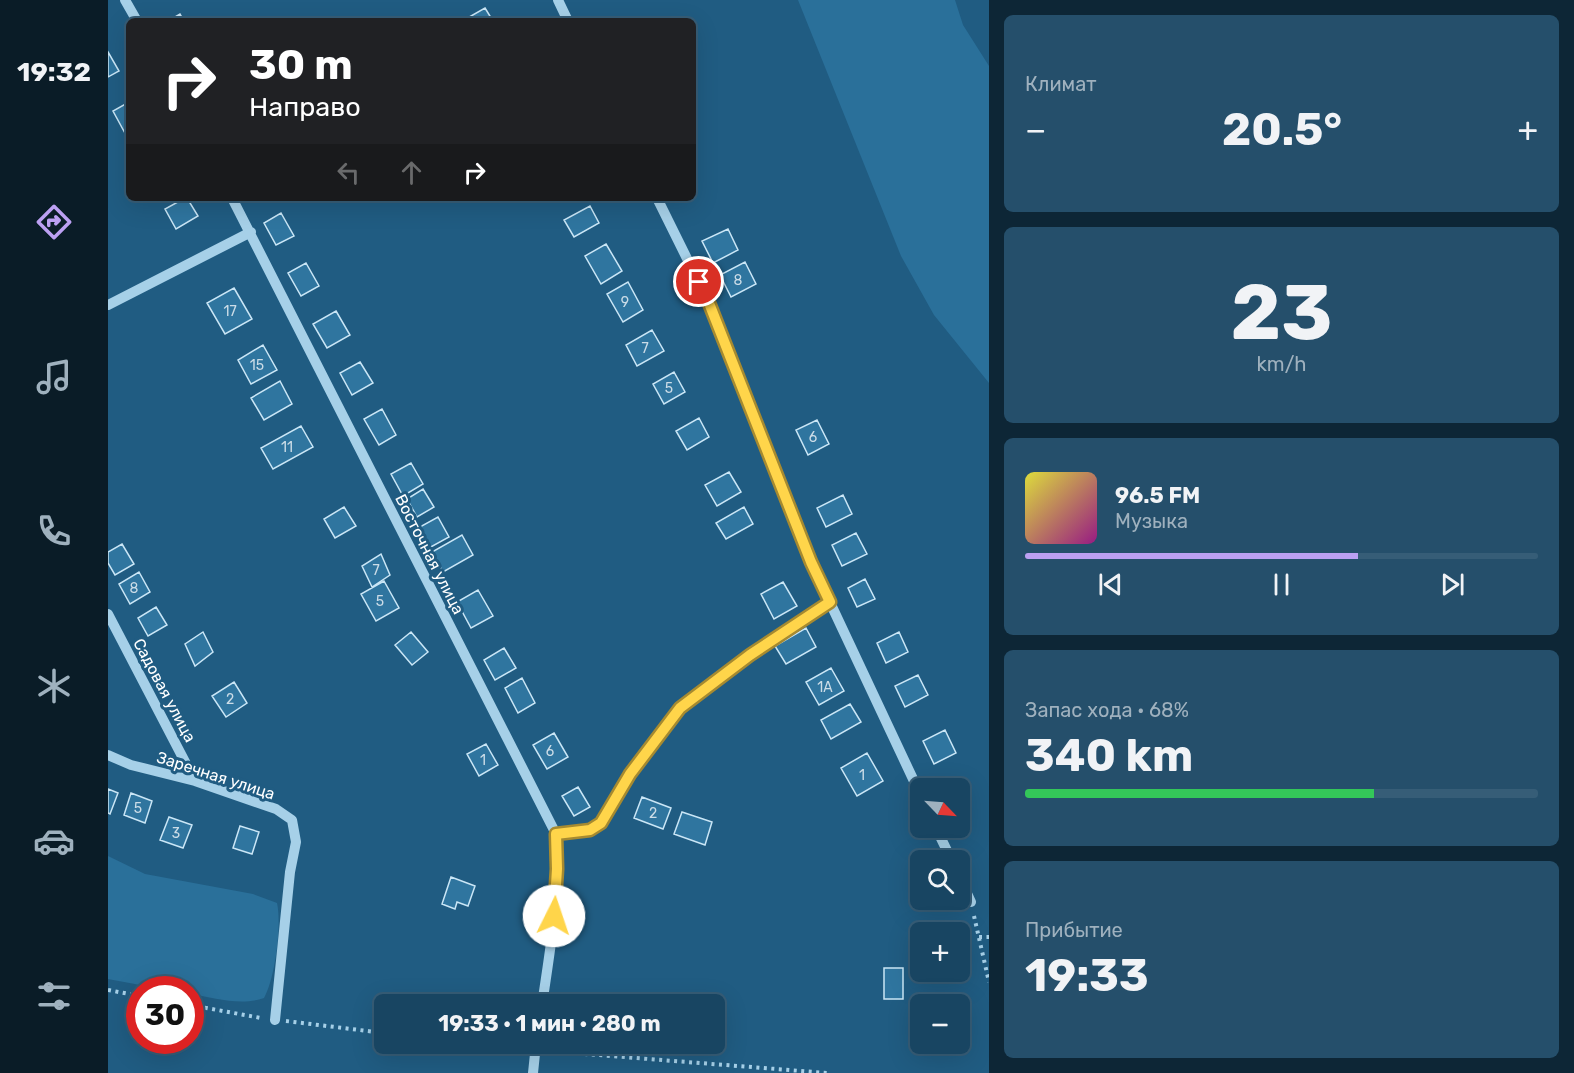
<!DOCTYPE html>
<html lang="ru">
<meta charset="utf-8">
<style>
:root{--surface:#184562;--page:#254f6b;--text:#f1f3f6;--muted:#9fb1be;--line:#365d77;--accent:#bca0f2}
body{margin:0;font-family:Rubik,sans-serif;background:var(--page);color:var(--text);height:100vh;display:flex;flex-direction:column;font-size:22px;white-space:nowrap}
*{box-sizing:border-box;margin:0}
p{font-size:20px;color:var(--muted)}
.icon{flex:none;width:33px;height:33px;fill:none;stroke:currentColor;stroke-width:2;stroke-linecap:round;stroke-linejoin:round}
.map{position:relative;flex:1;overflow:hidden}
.details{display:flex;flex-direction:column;gap:15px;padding:15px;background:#0d2636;width:585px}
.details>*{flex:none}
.banner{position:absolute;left:18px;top:18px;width:570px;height:183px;border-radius:9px;box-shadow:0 6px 24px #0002,0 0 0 2px var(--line);background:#202124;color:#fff;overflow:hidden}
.needle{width:39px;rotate:115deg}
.buttons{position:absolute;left:802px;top:778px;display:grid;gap:12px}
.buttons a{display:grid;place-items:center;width:60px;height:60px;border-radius:9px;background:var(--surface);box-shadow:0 6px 24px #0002,0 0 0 2px var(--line);font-size:30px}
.speed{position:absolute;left:18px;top:976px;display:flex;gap:12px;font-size:30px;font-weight:700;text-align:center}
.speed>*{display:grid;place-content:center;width:78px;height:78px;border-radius:50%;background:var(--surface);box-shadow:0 6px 24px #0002,0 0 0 2px var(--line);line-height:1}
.speed .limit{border:9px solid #d22;background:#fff;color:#111}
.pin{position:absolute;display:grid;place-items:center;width:51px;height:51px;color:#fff;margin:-26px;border:3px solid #fff;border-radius:50%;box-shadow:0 2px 6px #0007}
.me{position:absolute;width:66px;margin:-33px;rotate:4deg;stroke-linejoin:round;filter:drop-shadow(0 0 4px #0008)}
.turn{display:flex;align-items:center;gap:21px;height:126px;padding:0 24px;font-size:27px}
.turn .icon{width:78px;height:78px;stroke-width:2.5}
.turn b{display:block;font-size:42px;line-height:51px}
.lanes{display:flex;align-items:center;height:57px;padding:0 24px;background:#0003;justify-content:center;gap:30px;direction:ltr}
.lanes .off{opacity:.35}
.big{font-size:45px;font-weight:700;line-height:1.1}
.details .tile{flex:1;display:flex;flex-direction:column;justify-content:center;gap:9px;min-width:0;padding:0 21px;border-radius:9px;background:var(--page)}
.details .dial{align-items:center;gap:0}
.dial b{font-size:78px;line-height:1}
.song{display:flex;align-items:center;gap:18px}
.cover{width:72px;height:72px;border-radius:9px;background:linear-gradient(135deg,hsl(60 70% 55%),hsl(310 70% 35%))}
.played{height:6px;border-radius:3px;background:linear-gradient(90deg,var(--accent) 65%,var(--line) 65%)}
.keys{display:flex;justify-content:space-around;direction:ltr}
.heat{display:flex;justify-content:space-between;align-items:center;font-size:33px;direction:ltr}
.charge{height:9px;border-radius:4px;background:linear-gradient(90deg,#34c759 68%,var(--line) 0)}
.trip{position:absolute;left:266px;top:994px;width:351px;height:60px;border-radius:9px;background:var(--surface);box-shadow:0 6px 24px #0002,0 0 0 2px var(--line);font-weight:700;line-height:60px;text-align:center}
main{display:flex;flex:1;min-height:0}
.tabs{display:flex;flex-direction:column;width:108px;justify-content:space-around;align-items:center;background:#0a1c27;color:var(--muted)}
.tabs .icon{width:42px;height:42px}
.tabs .current{color:var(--accent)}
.tabs b{font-size:27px;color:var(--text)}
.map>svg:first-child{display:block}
</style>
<main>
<nav class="tabs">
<b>19:32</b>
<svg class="icon current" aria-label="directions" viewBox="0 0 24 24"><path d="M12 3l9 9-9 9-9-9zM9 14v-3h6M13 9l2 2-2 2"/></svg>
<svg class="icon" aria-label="music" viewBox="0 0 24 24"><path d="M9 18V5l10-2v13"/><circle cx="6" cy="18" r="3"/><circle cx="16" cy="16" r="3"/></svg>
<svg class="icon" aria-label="phone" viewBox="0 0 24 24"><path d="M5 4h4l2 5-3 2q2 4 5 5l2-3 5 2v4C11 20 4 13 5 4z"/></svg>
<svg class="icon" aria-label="climate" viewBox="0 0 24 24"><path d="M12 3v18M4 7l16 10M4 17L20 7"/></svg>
<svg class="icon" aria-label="car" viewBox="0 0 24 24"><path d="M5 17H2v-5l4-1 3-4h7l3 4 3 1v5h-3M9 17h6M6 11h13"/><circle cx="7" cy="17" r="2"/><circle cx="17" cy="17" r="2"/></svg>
<svg class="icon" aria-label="filters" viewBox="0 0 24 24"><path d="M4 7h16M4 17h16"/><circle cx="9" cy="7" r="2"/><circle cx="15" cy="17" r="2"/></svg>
</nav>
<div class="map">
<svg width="881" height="1073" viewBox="0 0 881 1073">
<rect width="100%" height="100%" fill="#205c82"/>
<path fill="#2a709a" d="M690,0H847L855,25L881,66V383L826,315L793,256Z
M0,856L37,874L145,894L169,903C174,925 167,979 156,998C133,1006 106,998 83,994L82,990H59L0,979Z"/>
<path fill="#2f759f" stroke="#cae6f6" stroke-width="1.5" d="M377,8L385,21H356V20Z
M72,14L76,21H60Z
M0,52L11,71L0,77Z
M21,102V133L18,135L5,111Z
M77,198H79L90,216L68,229L57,209Z
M482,206L491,223L466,237L456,220Z
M173,213L186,236L168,245L156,223Z
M620,229L630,250L605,263L594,241Z
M498,244L514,271L493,284L477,256Z
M637,262L648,284L623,297L612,275Z
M198,263L211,286L193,296L180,273Z
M520,282L535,310L515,322L499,294Z
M126,288L144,319L117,334L99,303Z
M228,311L242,335L219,348L205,324Z
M544,330L556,351L529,366L518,345Z
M155,345L169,370L143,384L130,360Z
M252,362L265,383L244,395L232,373Z
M566,372L577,392L556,404L545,384Z
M172,381L184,404L156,420L143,398Z
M274,409L288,435L271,445L256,419Z
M591,418L601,437L579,450L568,431Z
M709,420L721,444L700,455L688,430Z
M193,426L205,447L165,469L153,448Z
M303,463L315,484L295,496L283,474Z
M621,472L633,492L609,506L597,485Z
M315,489L326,507L309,517L299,499Z
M735,495L744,514L718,527L709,508Z
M236,507L248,526L227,538L216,519Z
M636,507L645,524L618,539L608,523Z
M330,517L341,537L321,548L310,528Z
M748,533L759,554L734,566L724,545Z
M354,535L365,555L335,572L324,552Z
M14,544L26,564L7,575L0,563V552Z
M273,554L282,575L264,587L254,566Z
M31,572L42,592L22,604L11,584Z
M757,579L767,599L749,607L740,588Z
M276,581L291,608L268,621L253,594Z
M675,582L689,606L666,619L653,594Z
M370,590L385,616L363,628L349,602Z
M48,607L59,625L40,636L30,618Z
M698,628L708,647L678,664L667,646Z
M95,632L105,652L87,666L77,644Z
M303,632L320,652L304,665L287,645Z
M791,632L800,652L778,663L769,643Z
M396,648L408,668L387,680L376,660Z
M723,668L736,691L711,705L698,682Z
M810,675L820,695L797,707L787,686Z
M414,678L427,703L410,713L397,688Z
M126,682L139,703L118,717L104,696Z
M742,704L753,722L723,739L713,720Z
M837,730L848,753L826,764L815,741Z
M446,733L460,757L439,769L425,745Z
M378,744L390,765L371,776L359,754Z
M759,753L775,781L749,796L733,768Z
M470,787L482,807L466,816L454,796Z
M0,789L10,793L2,814L0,813Z
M23,793L44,801L37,823L16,815Z
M534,797L563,808L555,829L526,818Z
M574,812L604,822L597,845L566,834Z
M61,817L84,825L75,848L52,840Z
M132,826L151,832L144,854L125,848Z
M343,877L367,886L360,906L349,902L347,909L334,904Z
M776,968H795V999H776Z"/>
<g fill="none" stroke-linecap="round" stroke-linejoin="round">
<path stroke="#a6d0e8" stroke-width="4" stroke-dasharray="3 4.5" stroke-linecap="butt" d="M866,916L881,982
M871,937H881
M0,990L32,996
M82,1005L153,1018
M178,1021L276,1033
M373,1044L413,1049
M439,1051L719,1073"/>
<path stroke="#a6d0e8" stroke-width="10" d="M17,0L29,21
M450,0L460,21
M124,198L448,834C453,891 442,949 434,1005
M549,198L601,303L703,562L813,796
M0,305L143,232
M0,614L87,781
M0,755L23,765L87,781L168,809L184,820L188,842L182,872L167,1020
M828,828L844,861
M448,834L482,830L493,823L522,774L539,749L572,708L642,655L721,602
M852,878L863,902
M425,1073L428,1044"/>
</g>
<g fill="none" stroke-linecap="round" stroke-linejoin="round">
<defs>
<path id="route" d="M446,916L449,869L448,834L482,830L493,823L522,774L572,708L642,655L722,602L703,562L601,303L591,282"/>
</defs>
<use href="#route" stroke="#a68a30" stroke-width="15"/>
<use href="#route" stroke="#ffd54a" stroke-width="10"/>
</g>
<g text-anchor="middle" stroke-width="6" stroke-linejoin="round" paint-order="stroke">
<g font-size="14" fill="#cbdce7">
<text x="630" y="285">8</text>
<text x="517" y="307">9</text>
<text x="122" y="316">17</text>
<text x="537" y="353">7</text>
<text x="149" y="370">15</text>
<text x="561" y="393">5</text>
<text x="705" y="442">6</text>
<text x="179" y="452">11</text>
<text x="268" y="575">7</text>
<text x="26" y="593">8</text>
<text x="272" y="606">5</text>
<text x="717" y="692">1А</text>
<text x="122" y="704">2</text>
<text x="442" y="756">6</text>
<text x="375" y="765">1</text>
<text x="754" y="780">1</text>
<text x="30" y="813">5</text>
<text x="545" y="818">2</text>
<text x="68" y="838">3</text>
</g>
<g font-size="16" fill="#fff" stroke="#205c82">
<text transform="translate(322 554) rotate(63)" y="6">Восточная улица</text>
<text transform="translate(57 690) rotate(62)" y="6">Садовая улица</text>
<text transform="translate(108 775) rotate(18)" y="6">Заречная улица</text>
</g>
</g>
</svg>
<div class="buttons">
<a><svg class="needle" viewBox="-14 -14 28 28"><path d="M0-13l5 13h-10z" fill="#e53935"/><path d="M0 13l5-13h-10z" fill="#9fb1be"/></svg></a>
<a><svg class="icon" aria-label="search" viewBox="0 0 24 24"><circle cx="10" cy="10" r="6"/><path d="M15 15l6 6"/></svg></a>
<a>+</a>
<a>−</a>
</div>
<div class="speed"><div class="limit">30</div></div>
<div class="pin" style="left:591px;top:282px;background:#d93025"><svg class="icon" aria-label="arrive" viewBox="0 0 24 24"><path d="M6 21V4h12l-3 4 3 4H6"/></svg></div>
<svg class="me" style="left:446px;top:916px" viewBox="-20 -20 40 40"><circle r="19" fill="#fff"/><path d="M0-13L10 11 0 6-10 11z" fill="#ffd54a"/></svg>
<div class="trip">19:33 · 1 мин · 280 m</div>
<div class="banner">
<div class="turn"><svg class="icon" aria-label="right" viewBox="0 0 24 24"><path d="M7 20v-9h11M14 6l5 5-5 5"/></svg><div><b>30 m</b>Направо</div></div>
<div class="lanes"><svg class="icon off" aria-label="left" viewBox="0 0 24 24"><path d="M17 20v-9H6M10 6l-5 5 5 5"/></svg><svg class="icon off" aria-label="ahead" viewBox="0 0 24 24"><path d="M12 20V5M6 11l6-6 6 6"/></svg><svg class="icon" aria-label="right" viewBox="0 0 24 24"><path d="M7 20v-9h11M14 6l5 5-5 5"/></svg></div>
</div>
</div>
<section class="details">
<div class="tile"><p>Климат</p>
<div class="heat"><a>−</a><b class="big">20.5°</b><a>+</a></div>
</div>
<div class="tile dial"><b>23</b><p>km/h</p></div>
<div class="tile">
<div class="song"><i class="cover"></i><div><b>96.5 FM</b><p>Музыка</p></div></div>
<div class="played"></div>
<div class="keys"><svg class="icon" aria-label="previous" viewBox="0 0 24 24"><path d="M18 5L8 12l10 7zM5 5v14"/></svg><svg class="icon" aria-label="pause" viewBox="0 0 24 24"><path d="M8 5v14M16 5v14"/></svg><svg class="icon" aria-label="next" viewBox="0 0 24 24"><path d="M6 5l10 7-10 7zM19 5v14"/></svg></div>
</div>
<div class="tile"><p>Запас хода · 68%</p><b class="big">340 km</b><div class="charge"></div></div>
<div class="tile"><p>Прибытие</p><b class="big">19:33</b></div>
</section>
</main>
